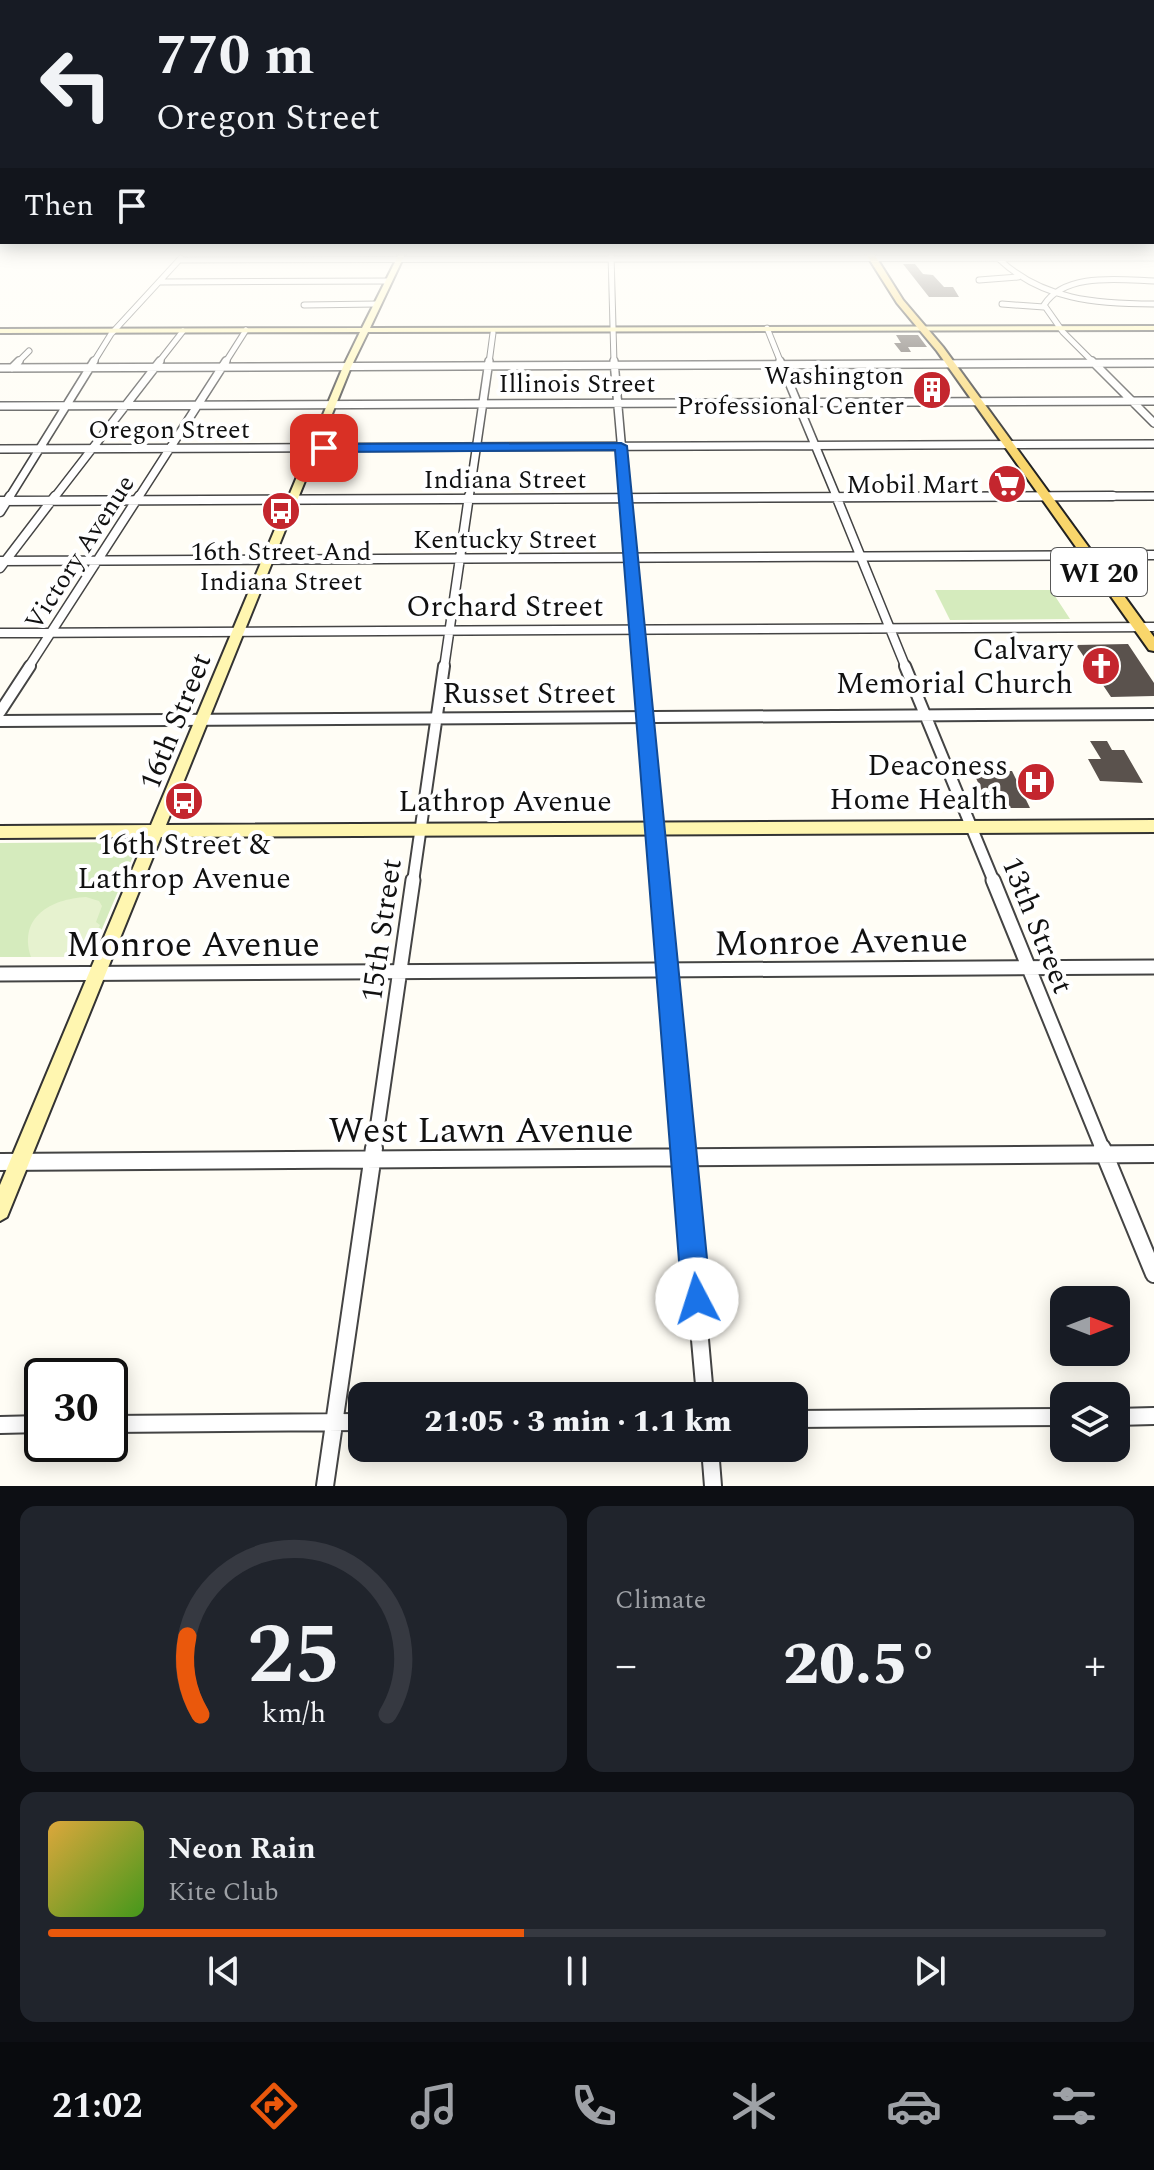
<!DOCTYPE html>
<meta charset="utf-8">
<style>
:root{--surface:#171b24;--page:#20242c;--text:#f1f3f6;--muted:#9ea1a6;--line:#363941;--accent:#ea580c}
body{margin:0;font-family:Spectral,serif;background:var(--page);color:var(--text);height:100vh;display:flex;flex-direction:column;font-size:30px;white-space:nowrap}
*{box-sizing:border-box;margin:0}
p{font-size:26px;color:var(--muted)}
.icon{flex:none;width:44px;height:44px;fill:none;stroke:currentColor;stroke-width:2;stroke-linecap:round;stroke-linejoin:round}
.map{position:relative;height:1486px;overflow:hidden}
.sheet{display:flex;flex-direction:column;gap:20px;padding:20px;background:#0d0f14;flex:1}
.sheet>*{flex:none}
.hud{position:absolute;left:0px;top:0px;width:1154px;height:244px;box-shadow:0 4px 20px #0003;background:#171b24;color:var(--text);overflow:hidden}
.needle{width:52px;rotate:90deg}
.tools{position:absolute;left:1050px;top:1286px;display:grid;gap:16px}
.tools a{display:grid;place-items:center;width:80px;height:80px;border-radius:16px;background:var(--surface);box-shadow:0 4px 20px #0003;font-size:40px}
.speed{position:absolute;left:24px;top:1358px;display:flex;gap:16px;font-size:40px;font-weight:700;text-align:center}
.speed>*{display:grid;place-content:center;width:104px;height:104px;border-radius:50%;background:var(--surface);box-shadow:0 4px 20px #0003;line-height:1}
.speed .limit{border:4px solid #111;border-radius:12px;background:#fff;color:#111}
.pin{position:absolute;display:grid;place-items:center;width:68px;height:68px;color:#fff;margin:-34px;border-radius:16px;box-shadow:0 4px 12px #0006}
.me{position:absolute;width:88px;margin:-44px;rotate:355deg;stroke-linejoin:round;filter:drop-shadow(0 0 6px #0008)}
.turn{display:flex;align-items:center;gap:28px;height:168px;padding:0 24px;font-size:36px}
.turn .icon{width:104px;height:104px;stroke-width:2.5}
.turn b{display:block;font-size:56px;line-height:68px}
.then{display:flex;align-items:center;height:76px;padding:0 24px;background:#0003;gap:16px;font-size:30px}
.big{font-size:60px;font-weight:800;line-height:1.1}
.sheet .widget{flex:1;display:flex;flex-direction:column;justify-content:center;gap:12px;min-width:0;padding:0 28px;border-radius:16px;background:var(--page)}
.sheet .dial{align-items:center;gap:0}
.dial svg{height:208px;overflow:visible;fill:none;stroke:var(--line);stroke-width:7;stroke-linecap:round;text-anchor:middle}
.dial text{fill:var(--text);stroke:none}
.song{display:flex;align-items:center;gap:24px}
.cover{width:96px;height:96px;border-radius:12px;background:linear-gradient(135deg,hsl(40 70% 55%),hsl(100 70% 35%))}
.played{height:8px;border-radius:4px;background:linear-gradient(90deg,var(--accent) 45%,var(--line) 45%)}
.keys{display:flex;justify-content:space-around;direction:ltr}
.heat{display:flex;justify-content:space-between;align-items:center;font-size:44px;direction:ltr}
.sheet .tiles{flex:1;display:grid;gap:20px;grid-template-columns:1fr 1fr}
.widget:last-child{grid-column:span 2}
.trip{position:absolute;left:348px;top:1382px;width:460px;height:80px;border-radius:16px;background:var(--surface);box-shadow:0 4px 20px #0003;font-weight:800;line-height:80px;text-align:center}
.tab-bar{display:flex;height:128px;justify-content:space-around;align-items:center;background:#090b0e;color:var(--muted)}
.tab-bar .icon{width:56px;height:56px}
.tab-bar .current{color:var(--accent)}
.tab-bar b{font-size:36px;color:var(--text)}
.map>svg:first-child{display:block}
</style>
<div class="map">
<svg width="1154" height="1486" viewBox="0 0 1154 1486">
<rect width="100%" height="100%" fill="#fffdf5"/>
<path fill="#d5ebbd" d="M1051,590L1070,619L950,620L935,590Z
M132,842L137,847L90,957H0V843Z"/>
<path fill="#e6f2cf" d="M86,897L99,901L102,906L96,922L100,925L89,949L73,957H31C18,917 51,899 86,897Z"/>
<path fill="#5a524d" d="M903,264H915L923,274L933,275L944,287H953L959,297H929Z
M896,335H918L927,347H908L911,352H901L894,343H901Z
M1128,644L1154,683V696L1111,697L1076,645Z
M1090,741H1107L1112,750H1124L1143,783L1100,781L1088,759H1101Z
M984,767H993L995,771H1012L1030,808H990L975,776H988Z"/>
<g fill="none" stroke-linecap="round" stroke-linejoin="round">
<defs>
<path id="street-far5" d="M611,254L614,363
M999,259C1042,300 1097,304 1154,304
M179,260L1154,258
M979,280L1018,277
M159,282L389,281
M1002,304L1044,307
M304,305L377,304
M767,328L781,363
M17,363L29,351
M93,363L111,334L181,258
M158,363L183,331
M225,363L246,330
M489,363L493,333
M1094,363L1063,332L1044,305C1065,272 1120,280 1154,281"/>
<path id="street-far4" d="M614,361L626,498
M780,361L837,498
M1092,361L1154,423
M0,368L1154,363
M12,368L19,361
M0,406L1154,401
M0,449L1154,444
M9,498L94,361
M54,498L160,361
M138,498L226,361
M469,498L489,361
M652,498L1154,496"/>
<path id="street-far3" d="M626,496L641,668
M836,496L906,668
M0,501L1113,496
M0,512L10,496
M0,561L1154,555
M0,568L55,496
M0,633L1154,627
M28,668L139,496
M444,668L469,496"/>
<path id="street-far2" d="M641,666L660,882
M905,666L994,882
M0,712L30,666
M0,721L1154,714
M413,882L444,666"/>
<path id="street-far1" d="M659,880L683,1150
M993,880L1103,1150
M0,974L1154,967
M374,1150L413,880"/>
<path id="street" d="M683,1148L705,1396
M1102,1148L1154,1274
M0,1162L1154,1154
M1116,1417L1154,1416
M794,1419L1064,1417
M110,1424L362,1422
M0,1425L42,1424
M710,1448L713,1486
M325,1486L374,1148"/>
<path id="secondary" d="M399,254H405L370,328L1154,326V330L368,332L351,367L166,825L1154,820V832L161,837L7,1217L0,1221V1185L146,837L0,838V826L151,825L343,367L360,332L0,333V329L362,328Z"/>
<path id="primary" d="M866,254H874L903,300L943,347L1154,637V651L1149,650L937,351L897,303Z"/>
</defs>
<use href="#street-far5" stroke="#444" stroke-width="7"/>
<use href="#street-far4" stroke="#444" stroke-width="10"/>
<use href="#street-far3" stroke="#444" stroke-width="11"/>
<use href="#street-far2" stroke="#444" stroke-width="14"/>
<use href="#street-far1" stroke="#444" stroke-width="17"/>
<use href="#street" stroke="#444" stroke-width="20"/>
<use href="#secondary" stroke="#333" stroke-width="4"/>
<use href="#primary" stroke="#222" stroke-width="4"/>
<use href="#street-far5" stroke="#fff" stroke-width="5"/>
<use href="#street-far4" stroke="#fff" stroke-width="7"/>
<use href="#street-far3" stroke="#fff" stroke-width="8"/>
<use href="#street-far2" stroke="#fff" stroke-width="10"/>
<use href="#street-far1" stroke="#fff" stroke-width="13"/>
<use href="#street" stroke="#fff" stroke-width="16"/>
<use href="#secondary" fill="#fff6b0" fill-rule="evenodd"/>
<use href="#primary" fill="#f9d66b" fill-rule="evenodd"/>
</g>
<linearGradient id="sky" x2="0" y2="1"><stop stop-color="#95c6ee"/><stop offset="0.55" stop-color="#fffefa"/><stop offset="1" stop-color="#fffefa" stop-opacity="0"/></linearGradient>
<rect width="1154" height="462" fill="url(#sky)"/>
<path fill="#1a73e8" stroke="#114b97" stroke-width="2" d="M621,443L627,446L711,1299L707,1309L697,1314L686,1309L682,1299L615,450L324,452L317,448L324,444Z"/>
<defs>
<symbol id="building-disc" viewBox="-11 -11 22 22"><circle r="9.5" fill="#c4262e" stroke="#fff"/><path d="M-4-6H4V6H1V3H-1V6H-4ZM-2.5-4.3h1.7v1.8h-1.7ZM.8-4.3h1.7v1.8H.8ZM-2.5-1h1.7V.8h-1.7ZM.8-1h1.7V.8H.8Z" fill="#fff"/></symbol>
<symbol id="supermarket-disc" viewBox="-11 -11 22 22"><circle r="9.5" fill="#c4262e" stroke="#fff"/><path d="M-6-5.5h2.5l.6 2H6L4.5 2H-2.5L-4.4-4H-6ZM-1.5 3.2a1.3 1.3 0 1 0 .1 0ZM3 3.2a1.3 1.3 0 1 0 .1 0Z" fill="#fff"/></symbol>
<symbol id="bus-disc" viewBox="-11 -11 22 22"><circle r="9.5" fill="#c4262e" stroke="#fff"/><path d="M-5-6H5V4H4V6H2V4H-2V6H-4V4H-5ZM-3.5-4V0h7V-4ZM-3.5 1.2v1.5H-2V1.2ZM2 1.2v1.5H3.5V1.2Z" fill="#fff"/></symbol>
<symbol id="church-disc" viewBox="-11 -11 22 22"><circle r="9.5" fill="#c4262e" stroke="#fff"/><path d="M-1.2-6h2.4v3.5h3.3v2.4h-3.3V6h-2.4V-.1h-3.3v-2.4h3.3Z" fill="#fff"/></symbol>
<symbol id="hospital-disc" viewBox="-11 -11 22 22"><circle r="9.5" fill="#c4262e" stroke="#fff"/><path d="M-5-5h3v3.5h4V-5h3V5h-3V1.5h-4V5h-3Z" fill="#fff"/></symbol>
</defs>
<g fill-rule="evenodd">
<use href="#building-disc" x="910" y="368" width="44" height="44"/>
<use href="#supermarket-disc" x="985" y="462" width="44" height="44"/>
<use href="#bus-disc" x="259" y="489" width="44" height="44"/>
<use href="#church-disc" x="1079" y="644" width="44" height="44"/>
<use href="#hospital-disc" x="1014" y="760" width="44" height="44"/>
<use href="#bus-disc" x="162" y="779" width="44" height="44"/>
</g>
<g text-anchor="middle" stroke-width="8" stroke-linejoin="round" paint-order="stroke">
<g font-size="26" fill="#111" stroke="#fff" text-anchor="end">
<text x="904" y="384">Washington<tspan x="904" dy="30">Professional Center</tspan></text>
<text x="979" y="493">Mobil Mart</text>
<text x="281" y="560" text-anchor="middle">16th Street And<tspan x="281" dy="30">Indiana Street</tspan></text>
</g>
<g font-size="26" fill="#111" stroke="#fff">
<text x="577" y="392">Illinois Street</text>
<text x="169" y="438">Oregon Street</text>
<text x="505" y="488">Indiana Street</text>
<text x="505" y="548">Kentucky Street</text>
<text transform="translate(79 552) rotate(-57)" y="9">Victory Avenue</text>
</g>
<rect fill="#fff" stroke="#585858" stroke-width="2" x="1051" y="548" width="96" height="48" rx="6"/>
<g font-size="28" font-weight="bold" fill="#111">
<text x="1099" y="582">WI 20</text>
</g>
<g font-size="30" fill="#111" stroke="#fff">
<text x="505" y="616">Orchard Street</text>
<text x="529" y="703">Russet Street</text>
<text transform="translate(175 721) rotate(-68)" y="10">16th Street</text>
<text x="505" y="811">Lathrop Avenue</text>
<text transform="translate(1038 925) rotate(68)" y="10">13th Street</text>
<text transform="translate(381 930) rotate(-82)" y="10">15th Street</text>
</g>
<g font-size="30" fill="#111" stroke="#fff" text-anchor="end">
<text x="1073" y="659">Calvary<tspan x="1073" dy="34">Memorial Church</tspan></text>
<text x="1008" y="775">Deaconess<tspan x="1008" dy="34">Home Health</tspan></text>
<text x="184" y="854" text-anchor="middle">16th Street &amp;<tspan x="184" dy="34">Lathrop Avenue</tspan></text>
</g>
<g font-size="36" fill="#111" stroke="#fff">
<text transform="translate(841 940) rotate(-1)" y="13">Monroe Avenue</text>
<text x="193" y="956">Monroe Avenue</text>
<text x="481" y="1142">West Lawn Avenue</text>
</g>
</g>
</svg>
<div class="tools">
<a><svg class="needle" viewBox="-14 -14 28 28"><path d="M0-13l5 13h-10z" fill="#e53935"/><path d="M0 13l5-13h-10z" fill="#9ea1a6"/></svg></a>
<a><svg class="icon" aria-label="layers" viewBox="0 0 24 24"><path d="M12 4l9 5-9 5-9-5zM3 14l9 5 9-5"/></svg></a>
</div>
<div class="speed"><div class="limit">30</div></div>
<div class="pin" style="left:324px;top:448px;background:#d93025"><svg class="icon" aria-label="arrive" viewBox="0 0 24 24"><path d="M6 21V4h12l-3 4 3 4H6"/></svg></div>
<svg class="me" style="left:697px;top:1299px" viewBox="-20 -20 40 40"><circle r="19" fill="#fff"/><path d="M0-13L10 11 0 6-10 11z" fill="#1a73e8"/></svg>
<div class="trip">21:05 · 3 min · 1.1 km</div>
<div class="hud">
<div class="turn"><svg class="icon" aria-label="left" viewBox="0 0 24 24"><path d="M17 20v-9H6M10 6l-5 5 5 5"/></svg><div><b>770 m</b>Oregon Street</div></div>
<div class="then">Then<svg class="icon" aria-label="arrive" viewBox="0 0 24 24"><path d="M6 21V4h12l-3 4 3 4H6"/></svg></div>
</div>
</div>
<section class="sheet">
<div class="tiles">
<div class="widget dial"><svg viewBox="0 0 100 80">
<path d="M14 69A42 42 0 1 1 86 69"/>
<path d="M14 69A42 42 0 0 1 9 39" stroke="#ea580c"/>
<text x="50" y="56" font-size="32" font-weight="700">25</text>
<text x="50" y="72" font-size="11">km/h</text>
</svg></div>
<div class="widget"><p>Climate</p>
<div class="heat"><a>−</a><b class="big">20.5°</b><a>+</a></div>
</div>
<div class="widget">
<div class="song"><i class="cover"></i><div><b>Neon Rain</b><p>Kite Club</p></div></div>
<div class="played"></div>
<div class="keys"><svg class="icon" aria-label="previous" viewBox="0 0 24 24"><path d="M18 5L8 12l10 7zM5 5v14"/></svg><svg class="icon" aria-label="pause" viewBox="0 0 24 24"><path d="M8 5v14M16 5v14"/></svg><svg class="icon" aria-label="next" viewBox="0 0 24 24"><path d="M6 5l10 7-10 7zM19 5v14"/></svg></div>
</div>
</div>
</section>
<nav class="tab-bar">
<b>21:02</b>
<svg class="icon current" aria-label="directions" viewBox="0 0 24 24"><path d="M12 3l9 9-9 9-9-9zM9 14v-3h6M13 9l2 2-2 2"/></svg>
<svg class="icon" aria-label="music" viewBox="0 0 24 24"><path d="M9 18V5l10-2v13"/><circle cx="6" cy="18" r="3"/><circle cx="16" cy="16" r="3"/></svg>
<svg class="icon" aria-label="phone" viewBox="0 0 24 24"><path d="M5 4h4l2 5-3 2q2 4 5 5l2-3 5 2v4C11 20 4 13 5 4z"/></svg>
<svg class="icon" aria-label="climate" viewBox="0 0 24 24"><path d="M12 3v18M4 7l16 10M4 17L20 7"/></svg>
<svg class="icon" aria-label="car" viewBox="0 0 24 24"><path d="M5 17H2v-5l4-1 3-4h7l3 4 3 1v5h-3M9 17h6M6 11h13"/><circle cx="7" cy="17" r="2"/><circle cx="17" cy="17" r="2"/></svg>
<svg class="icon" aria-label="filters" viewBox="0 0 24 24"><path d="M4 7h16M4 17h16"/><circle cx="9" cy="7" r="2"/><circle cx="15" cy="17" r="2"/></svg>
</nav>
